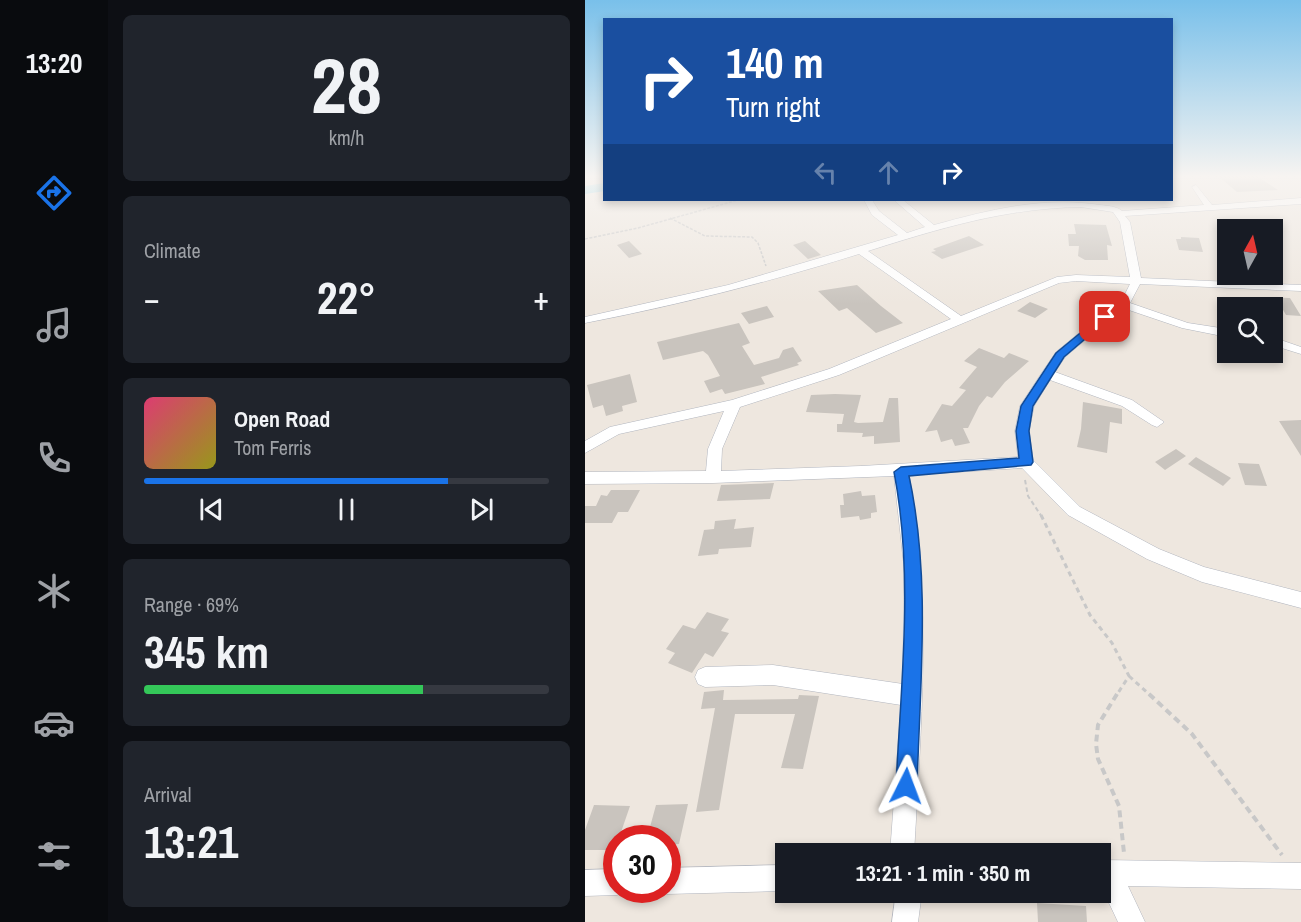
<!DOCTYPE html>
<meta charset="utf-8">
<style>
:root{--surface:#171b24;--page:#20242c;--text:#f1f3f6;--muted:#9ea1a6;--line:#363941;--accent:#1a73e8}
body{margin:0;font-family:"Archivo Narrow",sans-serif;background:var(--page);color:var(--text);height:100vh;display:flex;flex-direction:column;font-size:22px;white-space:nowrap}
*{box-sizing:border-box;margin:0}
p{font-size:20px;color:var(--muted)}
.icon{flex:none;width:33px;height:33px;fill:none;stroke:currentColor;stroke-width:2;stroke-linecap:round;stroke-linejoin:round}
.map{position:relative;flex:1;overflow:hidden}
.drawer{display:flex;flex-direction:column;gap:15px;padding:15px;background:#0d0f14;width:477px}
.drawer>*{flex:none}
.banner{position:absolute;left:18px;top:18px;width:570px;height:183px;border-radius:0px;box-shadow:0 3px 9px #0003;background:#1a4fa0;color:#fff;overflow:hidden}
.needle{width:39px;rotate:8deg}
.tools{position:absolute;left:632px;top:219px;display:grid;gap:12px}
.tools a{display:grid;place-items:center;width:66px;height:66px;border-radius:0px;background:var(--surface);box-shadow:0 3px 9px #0003;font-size:30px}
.speed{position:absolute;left:18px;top:825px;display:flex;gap:12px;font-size:30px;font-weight:700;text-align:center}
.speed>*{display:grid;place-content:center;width:78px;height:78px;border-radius:50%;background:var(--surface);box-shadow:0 3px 9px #0003;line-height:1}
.speed .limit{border:9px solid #d22;background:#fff;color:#111}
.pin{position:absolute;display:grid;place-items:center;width:51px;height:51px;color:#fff;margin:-26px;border-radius:12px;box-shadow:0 3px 9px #0006}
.me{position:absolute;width:66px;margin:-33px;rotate:3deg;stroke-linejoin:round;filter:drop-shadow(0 0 4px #0008)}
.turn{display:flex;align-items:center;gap:21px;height:126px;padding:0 24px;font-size:27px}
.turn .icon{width:78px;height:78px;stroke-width:2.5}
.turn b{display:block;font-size:42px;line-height:51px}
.lanes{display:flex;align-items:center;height:57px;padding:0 24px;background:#0003;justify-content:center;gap:30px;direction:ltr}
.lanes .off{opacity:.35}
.big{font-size:45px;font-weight:700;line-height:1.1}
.drawer .tile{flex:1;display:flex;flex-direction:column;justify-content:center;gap:9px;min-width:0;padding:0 21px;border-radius:9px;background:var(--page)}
.drawer .dial{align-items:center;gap:0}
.dial b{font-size:78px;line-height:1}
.song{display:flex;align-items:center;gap:18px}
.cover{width:72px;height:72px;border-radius:9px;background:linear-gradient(135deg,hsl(340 70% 55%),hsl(60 70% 35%))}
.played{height:6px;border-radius:3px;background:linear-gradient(90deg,var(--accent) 75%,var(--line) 75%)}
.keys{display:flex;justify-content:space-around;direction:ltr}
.heat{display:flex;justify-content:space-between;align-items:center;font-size:33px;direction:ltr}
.charge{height:9px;border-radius:4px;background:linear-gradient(90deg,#34c759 69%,var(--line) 0)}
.trip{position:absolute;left:190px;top:843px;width:336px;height:60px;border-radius:0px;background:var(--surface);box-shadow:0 3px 9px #0003;font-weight:700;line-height:60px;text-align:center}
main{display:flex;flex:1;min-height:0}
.tabs{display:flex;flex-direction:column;width:108px;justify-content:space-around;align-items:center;background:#090b0e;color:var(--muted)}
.tabs .icon{width:42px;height:42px}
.tabs .current{color:var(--accent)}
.tabs b{font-size:27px;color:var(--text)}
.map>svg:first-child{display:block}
</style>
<main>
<nav class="tabs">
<b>13:20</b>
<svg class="icon current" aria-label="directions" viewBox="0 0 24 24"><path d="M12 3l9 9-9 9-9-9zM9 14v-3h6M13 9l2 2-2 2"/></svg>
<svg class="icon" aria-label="music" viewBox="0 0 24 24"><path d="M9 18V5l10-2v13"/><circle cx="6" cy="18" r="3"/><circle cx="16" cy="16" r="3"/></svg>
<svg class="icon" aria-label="phone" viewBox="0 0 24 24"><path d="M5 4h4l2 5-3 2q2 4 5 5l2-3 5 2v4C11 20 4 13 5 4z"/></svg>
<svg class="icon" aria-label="climate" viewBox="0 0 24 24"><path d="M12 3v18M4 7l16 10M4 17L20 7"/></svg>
<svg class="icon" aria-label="car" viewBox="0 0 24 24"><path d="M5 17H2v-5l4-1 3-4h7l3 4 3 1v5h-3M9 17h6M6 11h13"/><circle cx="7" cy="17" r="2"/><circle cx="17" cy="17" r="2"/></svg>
<svg class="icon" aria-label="filters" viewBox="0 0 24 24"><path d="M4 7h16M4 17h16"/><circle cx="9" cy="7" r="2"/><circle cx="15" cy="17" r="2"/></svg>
</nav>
<section class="drawer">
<div class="tile dial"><b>28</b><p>km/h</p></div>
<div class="tile"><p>Climate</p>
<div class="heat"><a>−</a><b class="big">22°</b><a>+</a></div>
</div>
<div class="tile">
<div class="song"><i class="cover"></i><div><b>Open Road</b><p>Tom Ferris</p></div></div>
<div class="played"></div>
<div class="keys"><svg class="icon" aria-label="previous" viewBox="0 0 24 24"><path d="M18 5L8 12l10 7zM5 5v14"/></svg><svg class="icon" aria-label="pause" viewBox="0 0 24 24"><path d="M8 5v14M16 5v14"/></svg><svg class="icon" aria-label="next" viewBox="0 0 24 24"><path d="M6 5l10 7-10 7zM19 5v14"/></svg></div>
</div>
<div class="tile"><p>Range · 69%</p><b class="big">345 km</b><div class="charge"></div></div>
<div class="tile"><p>Arrival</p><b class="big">13:21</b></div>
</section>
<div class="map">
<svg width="716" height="922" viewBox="0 0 716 922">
<rect width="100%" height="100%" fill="#eee7df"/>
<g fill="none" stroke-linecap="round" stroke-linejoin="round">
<path fill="#74d2ee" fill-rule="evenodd" d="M20,183V191L0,194V186Z"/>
</g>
<path fill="#c9c4be" d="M632,175H670L693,190L652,192Z
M489,224L521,225L527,246L522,245L523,260H500L493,256L494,246H484L483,234H491Z
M384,236L399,245L357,259L346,252L351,251L348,249Z
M596,237L614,238L618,252L594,250L591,239H596Z
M44,241L57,254L44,258L32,245Z
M220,241L229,249L236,255L223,259L208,245Z
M272,285L296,306L318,323L291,333L262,308L254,311L233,291Z
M671,297L705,298L716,316L701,315L697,308L677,307Z
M445,302L463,309L450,318L432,311Z
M182,306L189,317L164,324L156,313Z
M154,323L165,343L157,346L169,365L194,358L198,350L208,347L217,361L212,363L214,365L176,377L180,384L140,394L137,389L125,393L119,381L135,376L123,355L118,351L78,360L72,342Z
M394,348L419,358L424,353L444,361L420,382L407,398L402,396L394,406L383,428H378L385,443L370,446L367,439L356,442L352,430L340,432L357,404L367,406L381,390L374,388L392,367L379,361Z
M45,374L52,402L37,406L38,411L21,416L18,405L8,408L2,385Z
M250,394L276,395L269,422L273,423L298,422L304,398H313L315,442L289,444V436L277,437L278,433L252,432V424H257L259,414L221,412L226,395Z
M498,402L537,409V424L525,422L522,453L492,447L496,429Z
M716,420V456L694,421Z
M591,449L601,456L580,470L570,462Z
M611,457L646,478L638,486L603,464Z
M653,463L674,464L682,486L660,485Z
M189,483L185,499L132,501L136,485Z
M26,490H55L43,512H33L27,523H0V506H11L16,495L22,496Z
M276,491L277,496L290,495L292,512L286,513V518L275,520L274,516L256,518L255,505H259L258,494Z
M151,519L149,529L169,527L166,547L134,549L133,554L113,556L119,530L129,529L130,521Z
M122,612L144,619L136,631L144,633L128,657L120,653L107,673L83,663L90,653L81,649L98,625L110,629Z
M139,690L138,700L213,699L214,695L234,696L218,769L196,768L210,714H150L134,810L111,812L130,708L116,709L119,692Z
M103,804L94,844L82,845V838H62L71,805Z
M9,805L45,806L34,838H32L30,850H0V830Z
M452,903L501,906L502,922H453Z"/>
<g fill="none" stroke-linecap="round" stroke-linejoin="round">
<defs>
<path id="street" d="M611,185L627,205L716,198V204L540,216L545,222L556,278L716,285V291L555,284L545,303L603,323L642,329V337L597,328L538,308L480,357L470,372L547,400L579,422L572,427L567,425L537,406L465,380L449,406L444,431L448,460L495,507L574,549L619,567L716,592V608L617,582L562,559L483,515L437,468L324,475C347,601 336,727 329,854H305L316,705L188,685L120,687L113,684L110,677L113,670L120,667L188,665L318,684L319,566L309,476L128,483L0,484V472L121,471L123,449L139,411L34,434L0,453V441L25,427L147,400L244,369L366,319L274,254C184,282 93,305 0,323V317L143,285L313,235L287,215L279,200H287L294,211L322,233L340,227L309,200H318L349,225C403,210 459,196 515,205C523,206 531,206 537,211L619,205L607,187ZM496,207L528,212L535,222L545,277L491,275L472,277L376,316L283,251C353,229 421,208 496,207ZM491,281L545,284L539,296L471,352L456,374L435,406L430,431L433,457L276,466L136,471L137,449L155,407L254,375L474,283Z
M687,337L716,347V354L687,345Z
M516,860L716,863V889L543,886L560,922H533L516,886Z
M201,865V891L82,894L73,890H82V868Z
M32,869V890L41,891L32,895L0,896V870Z
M311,892H337L333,922H307Z"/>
</defs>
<use href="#street" stroke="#b2b6bf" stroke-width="1"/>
<path stroke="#c8c8c8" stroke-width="1.5" stroke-dasharray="3 1.5" stroke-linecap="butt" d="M85,218L120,236L167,237L173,243L181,266
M0,239L53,228L153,200"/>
<path stroke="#c8c8c8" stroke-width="2" stroke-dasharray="4.5 3" stroke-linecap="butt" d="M440,480L443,496L457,517"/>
<path stroke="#c8c8c8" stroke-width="3" stroke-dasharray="5 4" stroke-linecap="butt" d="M456,515L505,615L527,643L544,676L531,696
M544,676L566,696"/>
<path stroke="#c8c8c8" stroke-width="4" stroke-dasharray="7 4.5" stroke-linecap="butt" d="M532,694L513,725L511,744L513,759L534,806L539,853
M564,694L607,734L697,855"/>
<use href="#street" fill="#fff" fill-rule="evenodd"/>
</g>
<linearGradient id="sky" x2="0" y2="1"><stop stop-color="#79c0ea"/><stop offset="0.58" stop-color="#f7f4f1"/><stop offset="1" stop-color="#f7f4f1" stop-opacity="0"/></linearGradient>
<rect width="716" height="304" fill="url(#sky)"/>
<path fill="#1a73e8" stroke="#114b97" stroke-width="1.5" d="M517,315L526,317L479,357L448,406L444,431L448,462L446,465L324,476C346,577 335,683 332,786L329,793L321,796L314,793L311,786C316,682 329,575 309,472L316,467L434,458L431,431L436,406L471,353Z"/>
</svg>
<div class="tools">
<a><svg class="needle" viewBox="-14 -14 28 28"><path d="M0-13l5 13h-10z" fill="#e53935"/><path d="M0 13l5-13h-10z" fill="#9ea1a6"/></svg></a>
<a><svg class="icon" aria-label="search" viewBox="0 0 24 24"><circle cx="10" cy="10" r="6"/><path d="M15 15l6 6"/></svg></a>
</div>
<div class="speed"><div class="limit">30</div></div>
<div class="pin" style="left:520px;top:317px;background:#d93025"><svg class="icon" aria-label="arrive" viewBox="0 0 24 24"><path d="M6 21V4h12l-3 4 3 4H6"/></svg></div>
<svg class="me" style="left:321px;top:786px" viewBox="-20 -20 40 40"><path d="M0-17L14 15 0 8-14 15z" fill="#1a73e8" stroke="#fff" stroke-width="4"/></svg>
<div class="trip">13:21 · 1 min · 350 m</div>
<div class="banner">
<div class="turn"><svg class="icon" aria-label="right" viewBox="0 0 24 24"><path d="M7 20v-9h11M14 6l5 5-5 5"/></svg><div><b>140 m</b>Turn right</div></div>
<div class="lanes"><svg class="icon off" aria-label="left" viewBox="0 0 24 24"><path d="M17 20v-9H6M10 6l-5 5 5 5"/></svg><svg class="icon off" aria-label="ahead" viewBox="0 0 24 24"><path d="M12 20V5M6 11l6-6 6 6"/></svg><svg class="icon" aria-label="right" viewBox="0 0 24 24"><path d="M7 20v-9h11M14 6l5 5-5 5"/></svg></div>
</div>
</div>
</main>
